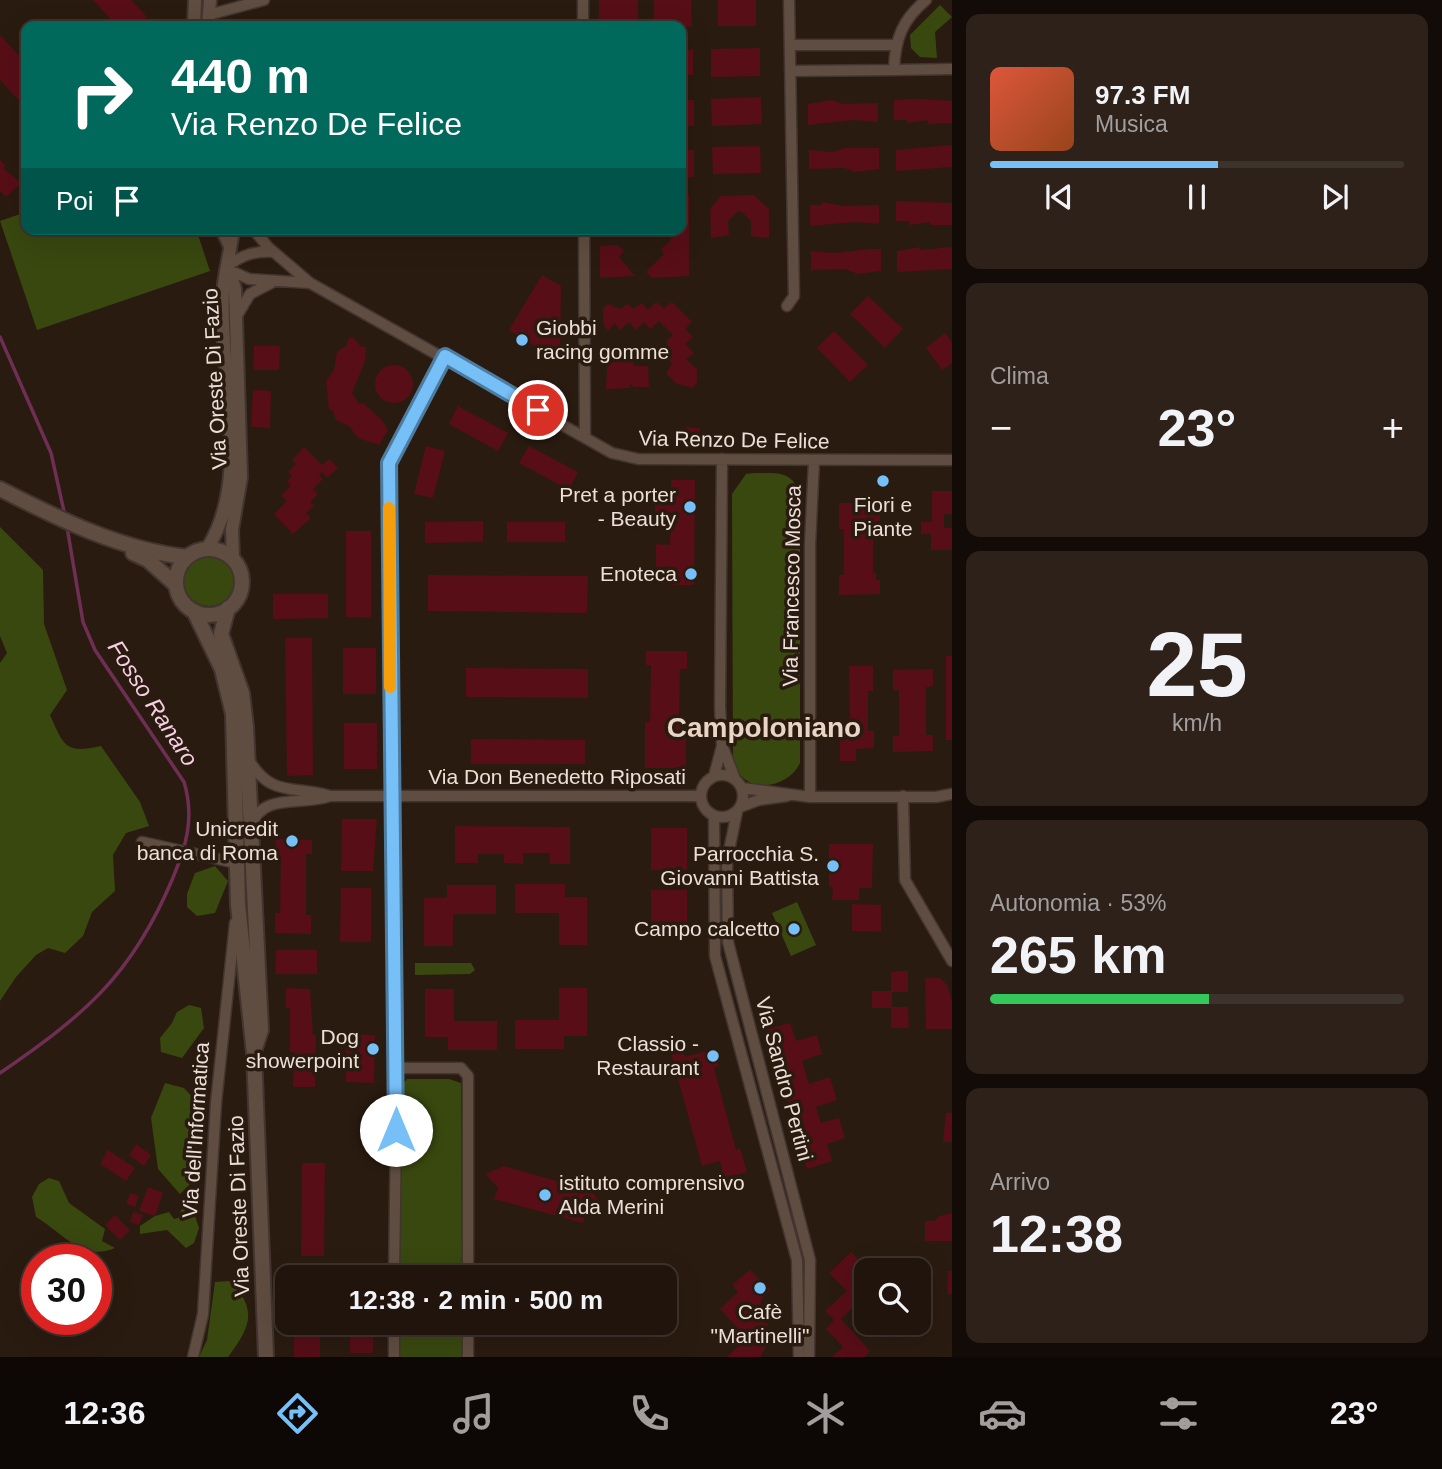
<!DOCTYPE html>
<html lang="it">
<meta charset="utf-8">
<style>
:root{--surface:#20140c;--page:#2d211a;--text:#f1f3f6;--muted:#a29e9d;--line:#3d332d;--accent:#77bff7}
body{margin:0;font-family:Arial,sans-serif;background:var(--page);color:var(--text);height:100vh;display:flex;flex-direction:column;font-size:26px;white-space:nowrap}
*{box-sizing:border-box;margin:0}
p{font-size:23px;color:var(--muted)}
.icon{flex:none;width:38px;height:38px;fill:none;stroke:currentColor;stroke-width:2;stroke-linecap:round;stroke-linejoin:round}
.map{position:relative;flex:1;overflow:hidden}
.drawer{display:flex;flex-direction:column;gap:14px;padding:14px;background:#120b07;width:490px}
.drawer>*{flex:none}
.top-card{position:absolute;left:21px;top:21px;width:665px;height:214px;border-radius:14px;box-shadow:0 7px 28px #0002,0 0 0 2px var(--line);background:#00695c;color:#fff;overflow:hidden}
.tools{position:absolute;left:854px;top:1258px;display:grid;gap:14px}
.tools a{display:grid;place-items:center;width:77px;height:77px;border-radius:14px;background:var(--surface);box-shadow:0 7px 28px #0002,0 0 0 2px var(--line);font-size:35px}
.speed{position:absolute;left:21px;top:1244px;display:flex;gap:14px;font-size:35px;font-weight:700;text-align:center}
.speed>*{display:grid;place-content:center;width:91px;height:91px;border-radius:50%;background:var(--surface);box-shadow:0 7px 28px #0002,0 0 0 2px var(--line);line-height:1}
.speed .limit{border:10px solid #d22;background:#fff;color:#111}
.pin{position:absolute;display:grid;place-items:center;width:60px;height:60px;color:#fff;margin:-30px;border:4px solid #fff;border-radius:50%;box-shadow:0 2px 7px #0007}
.me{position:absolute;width:77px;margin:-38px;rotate:0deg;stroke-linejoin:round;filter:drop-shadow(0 0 5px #0008)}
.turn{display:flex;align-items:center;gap:24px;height:147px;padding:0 35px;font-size:32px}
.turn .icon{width:91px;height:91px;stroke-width:2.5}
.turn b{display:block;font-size:49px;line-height:60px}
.then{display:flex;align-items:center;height:66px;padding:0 35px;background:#0003;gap:14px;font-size:26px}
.big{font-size:52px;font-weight:800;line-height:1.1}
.drawer .card{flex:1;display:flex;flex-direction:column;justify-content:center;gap:10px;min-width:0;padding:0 24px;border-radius:14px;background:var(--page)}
.drawer .dial{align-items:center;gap:0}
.dial b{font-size:91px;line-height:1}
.song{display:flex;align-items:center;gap:21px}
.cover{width:84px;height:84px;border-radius:10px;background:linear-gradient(135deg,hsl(10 70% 55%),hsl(20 70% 35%))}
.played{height:7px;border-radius:4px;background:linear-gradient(90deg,var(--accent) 55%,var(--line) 55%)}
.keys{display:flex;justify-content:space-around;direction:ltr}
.heat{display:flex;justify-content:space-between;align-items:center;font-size:38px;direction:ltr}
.charge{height:10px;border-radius:5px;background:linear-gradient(90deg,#34c759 53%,var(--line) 0)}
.trip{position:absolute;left:275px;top:1265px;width:402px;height:70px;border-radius:14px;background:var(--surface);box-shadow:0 7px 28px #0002,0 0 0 2px var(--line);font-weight:800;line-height:70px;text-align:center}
.dock{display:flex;height:112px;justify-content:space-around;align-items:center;background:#0d0805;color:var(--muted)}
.dock .icon{width:49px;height:49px}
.dock .current{color:var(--accent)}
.dock b{font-size:32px;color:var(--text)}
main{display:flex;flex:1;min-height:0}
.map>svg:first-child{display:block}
</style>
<main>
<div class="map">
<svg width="952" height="1357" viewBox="0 0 952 1357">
<rect width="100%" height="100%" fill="#2a1b10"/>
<path fill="#39480f" d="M940,5L952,17L935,32L937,58L920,57L911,48L910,35Z
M26,212V229H196L210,271L37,330L0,221Z
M754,473C779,473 796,470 800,500V763C787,791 740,795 733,760L732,494L746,474Z
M0,527L43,570L44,624L67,690L50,715C64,746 65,754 101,746L140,802L149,826L126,833L113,855L115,891L92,912L83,936L65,953L48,948L36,955L16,977L0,1001V663L7,653L0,636Z
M184 581a25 25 0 1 1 50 0a25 25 0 1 1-50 0Z
M215,866L228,881L215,913L197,916L187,907V894L195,873Z
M797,902L816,945L791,956L772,913Z
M415,963H471L475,970L470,974L415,975Z
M189,1005L201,1008L204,1028L182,1058L161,1052L160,1038L172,1023L177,1012Z
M407,1079H449L461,1083L462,1277H400L399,1088Z
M165,1083L184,1088L195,1100L198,1176L180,1194L158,1169L151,1118Z
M49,1178L59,1181L69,1203L105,1229L102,1241L115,1248C82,1262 63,1233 36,1217L32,1197L39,1184Z
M185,1201L191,1204L199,1228L194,1243L186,1248L167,1230L140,1234V1226L155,1216L169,1212L174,1219L178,1218Z
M229,1281C259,1309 250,1328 228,1357H199L207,1340L215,1282Z
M400,1323H462V1357H400Z"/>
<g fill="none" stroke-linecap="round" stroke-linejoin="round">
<path stroke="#6f2e54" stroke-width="3.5" d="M0,337L51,453L65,516
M0,1073C84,1015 131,977 172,880C186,847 195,818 184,782L95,650L83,622L67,527"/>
</g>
<path fill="#570e17" d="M93,0H131L147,17L137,26H117Z
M599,0H638V26H599Z
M654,0H691L692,27L654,26Z
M718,0H756V26H718Z
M0,35L26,63V108L0,80Z
M760,48V76L711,77V49Z
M681,50H693V75L681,76Z
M761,97L762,124L712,126L711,99Z
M918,99L952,101V123L928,124V120L907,123V120H894V100Z
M681,100H694V126H681Z
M832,100L843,104L878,103V122L854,120L808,125V104Z
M952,145V167L896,171V150Z
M760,146L761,173L713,174L712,147Z
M844,148H879V169L855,172L844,168L809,169V150L833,152Z
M681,150H694V177L681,178Z
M0,160L6,166L3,168L21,183L6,197L0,191Z
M689,194V276L652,278L646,272L664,254L661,249L671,240L668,229H681V195Z
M754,195L769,209V238L751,236V221L741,211L737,212L728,221L729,235L711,238L710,209L721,196Z
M896,201L952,203V225H930V222L909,225V221H896Z
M822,202L844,206L879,205V224L856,222L810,226V205H822Z
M618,245L624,251L619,257L635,276L600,278V246Z
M920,247V250L952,247V269L897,272V251Z
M868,249H881V271L857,274L846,269L811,270V251L835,253Z
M542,275L561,286L560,361L509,330Z
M868,296L903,329L885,348L850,314Z
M656,302L664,308L672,302L692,322L685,329L693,337L685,344L694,353L686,359L697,369V382L693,388L677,384L666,373L672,364L667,357L672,350L667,346V340L673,335L659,321L650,329L644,322L636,330L629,322L620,330L615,323L608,331L603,323V308L608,304L620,309L628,304L633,309L642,303L648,310Z
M834,331L868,365L850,382L817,348Z
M945,333L952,342V363L942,370L926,348Z
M349,338H354L360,346L366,347L365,361L352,393L359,404L363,403L382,420L388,430L379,445L358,438L349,426L336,420L333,411L329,409L326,381L334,370L337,352L346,346Z
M254,346H280L279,370H253Z
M630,347L634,366H648L649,387H634L630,384V388L606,389L608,348Z
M375 384a19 19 0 1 1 38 0a19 19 0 1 1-38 0Z
M253,390L271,391L270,428L251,427Z
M458,406L508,433L498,451L449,424Z
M686,427L700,428L699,434H686Z
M426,446L445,451L433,498L414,494Z
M529,446L578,472L569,490L519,463Z
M304,447L322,465L329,459L338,468L327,478L322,472L319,476L323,479L313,489L318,494L310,502L314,506L306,513L311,518L293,534L274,514L287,501L281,495L291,486L287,481L292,476L288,472L296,464L292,460Z
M671,480H695L694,585H670V567H656V544L670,545L671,519H655V499H671Z
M932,491H952V514H944V528H952V550H931V534H921V522H932Z
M839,503H880V521H875L873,528V573H876V580H880V594L839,595V575H844V529H839Z
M483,521V542L425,543V522Z
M507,522H565V542H507Z
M346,531H371V618L346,617Z
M428,575L588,576L587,613L428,611Z
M273,594H328V618L273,619Z
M285,638H312L313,775L287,776Z
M343,648H376V694H343Z
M646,651H687V669H680L679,716H686V768H645V722H650L651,665H646Z
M946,656H952V740H946Z
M849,666H873V691H868V731H874V748L856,749V761H840V732H850Z
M466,668L588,669V698L466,697Z
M933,669V686L926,687V735H933V751L893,752V736H899V690H893V670Z
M344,723H377V769H344Z
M471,739L585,740V764H471Z
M342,819H377L373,871H341Z
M455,826L570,827V864H550V853H523V864L504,863V854H478V863H455Z
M651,828H687V870H651Z
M276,839L312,840V854H306V915H311V934L275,933V913H280L281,857H276Z
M829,844H873L872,888H859V900H832L833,887L829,886Z
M515,884H565V897H587V945H559V913H515Z
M447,885H496V914H453V946H424V898H447Z
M341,888H371V942H340Z
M651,890H687V934L651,933Z
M852,904L881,905V932L852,931Z
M276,950H317V974H275Z
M908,971V992H892V1007H908L909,1028H891V1008H872V991H891V972Z
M925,978H940L947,985L952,1001V1029H926Z
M286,988L310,989L313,1035H316L315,1087H293L294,1052H290V1008H286Z
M559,988H587V1036H564V1049H515V1020H559Z
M425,989H454V1021H497V1050H448V1037H425Z
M790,1023L796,1041L817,1035L822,1054L802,1061L809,1084L830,1077L837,1100L816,1107L821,1123L839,1118L845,1138L827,1144L832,1161L807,1169L765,1030Z
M346,1034L375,1035L374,1083L346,1082Z
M715,1049L719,1066L714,1068L736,1150L740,1148L747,1172L724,1178L720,1161L702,1166L671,1053L683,1050L685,1057Z
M946,1113H952V1142H943Z
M136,1144L151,1155L144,1166L129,1155Z
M108,1150L135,1168L126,1181L100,1164Z
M302,1163H325L324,1256H301Z
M504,1166L592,1191L601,1204L587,1209L583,1223L494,1199L498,1188L486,1174Z
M148,1187L163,1193L155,1216L139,1211Z
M130,1193L139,1196L135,1207L126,1204Z
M133,1212L143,1215L139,1225L130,1222Z
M952,1213V1241H925V1221H935L939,1216Z
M115,1215L130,1230L120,1240L105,1225Z
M851,1252L869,1270L859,1282L866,1295L841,1319L870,1351L864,1357H832L843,1347L826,1329L834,1320L825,1311L847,1291L829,1273Z
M750,1270L770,1290L761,1299V1316L768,1325L760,1334L768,1343L760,1357H727L747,1338L720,1309L738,1292L732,1285Z
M948,1271H952V1294H947Z
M294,1323H320V1357H294Z
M344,1323H377V1330L373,1331V1353H350V1330L344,1331Z"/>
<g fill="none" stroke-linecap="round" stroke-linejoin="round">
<defs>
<path id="minor" d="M583,0V26
M926,0C902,20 895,39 894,70L952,69
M208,15L264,0
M790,45H895
M790,71L894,70
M253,229L268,247L310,283L612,453L638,459L952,460
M584,229L585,436
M229,265C244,254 255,251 274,252
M229,270L249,279L309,283
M787,306L794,296L789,0
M238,314L250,294L271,283
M722,459L720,707L722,745L735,779
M249,760C271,798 295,785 330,796H701
M701 796a21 21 0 1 1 42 0a21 21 0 1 1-42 0Z
M714,776L722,746
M742,788L810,797H936L952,794
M903,796L905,880L952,961
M810,797V545L814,460
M740,807L759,800L787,796
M737,812L727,860L728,942L810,1260L809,1357
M714,816L715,956L797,1260L799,1357
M252,825C262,792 304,806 330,796
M142,842L236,863
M395,1068H461L468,1076V1278
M394,1278L396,1130L389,462L445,356
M468,1323V1357
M193,1357L203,1314L216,1103L235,923
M394,1357V1323"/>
<path id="tertiary" d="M194,26L195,0
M208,26L210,0
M222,229L229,244
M229,271L235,289L241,477L232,530L233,559
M207,549C253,477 218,373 223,292C225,271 231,249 233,229"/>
<path id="secondary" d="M0,489C59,519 121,550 187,557
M176 582a33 33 0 1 1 66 0a33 33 0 1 1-66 0Z
M133,553L148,560L176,585
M228,608L221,634L242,693L246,727L261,1030L254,1051
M194,611L222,669L233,714L238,905L254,1053L266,1357"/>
</defs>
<use href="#minor" stroke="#423530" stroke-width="13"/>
<use href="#tertiary" stroke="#423530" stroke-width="16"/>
<use href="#secondary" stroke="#423530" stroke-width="18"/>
<use href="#minor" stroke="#604d41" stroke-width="10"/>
<use href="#tertiary" stroke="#604d41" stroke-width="12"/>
<use href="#secondary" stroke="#604d41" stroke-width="14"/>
</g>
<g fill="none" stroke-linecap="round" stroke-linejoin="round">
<defs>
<path id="route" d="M396,1130L389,463L445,356L538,410"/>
</defs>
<use href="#route" stroke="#4d7ca1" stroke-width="18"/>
<use href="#route" stroke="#77bff7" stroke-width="12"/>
<path stroke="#f59e0b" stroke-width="12" d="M389,508L390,687"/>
</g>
<g fill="#77bff7" stroke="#2a1b10" stroke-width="2.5">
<circle cx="522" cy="340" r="7"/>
<circle cx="883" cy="481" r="7"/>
<circle cx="690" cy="507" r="7"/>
<circle cx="691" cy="574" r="7"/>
<circle cx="292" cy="841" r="7"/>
<circle cx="833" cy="866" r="7"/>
<circle cx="794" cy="929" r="7"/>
<circle cx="373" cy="1049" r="7"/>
<circle cx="713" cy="1056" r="7"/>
<circle cx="545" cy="1195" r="7"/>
<circle cx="760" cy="1288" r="7"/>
</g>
<g text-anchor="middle" stroke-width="7" stroke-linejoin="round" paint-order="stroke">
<g font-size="21" fill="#ebdfd8" stroke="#2a1b10" text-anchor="end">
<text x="536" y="335" text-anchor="start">Giobbi<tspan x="536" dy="24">racing gomme</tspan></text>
<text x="676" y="502">Pret a porter<tspan x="676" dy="24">- Beauty</tspan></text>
<text x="883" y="512" text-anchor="middle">Fiori e<tspan x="883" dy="24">Piante</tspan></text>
<text x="677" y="581">Enoteca</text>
<text x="278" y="836">Unicredit<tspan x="278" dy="24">banca di Roma</tspan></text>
<text x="819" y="861">Parrocchia S.<tspan x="819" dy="24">Giovanni Battista</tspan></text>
<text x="780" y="936">Campo calcetto</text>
<text x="359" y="1044">Dog<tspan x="359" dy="24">showerpoint</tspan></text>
<text x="699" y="1051">Classio -<tspan x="699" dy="24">Restaurant</tspan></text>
<text x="559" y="1190" text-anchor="start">istituto comprensivo<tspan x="559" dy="24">Alda Merini</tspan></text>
<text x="760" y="1319" text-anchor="middle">Cafè<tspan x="760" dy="24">"Martinelli"</tspan></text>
</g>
<g font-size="21" fill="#ebdfd8" stroke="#2a1b10">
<text transform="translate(215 379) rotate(-93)" y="7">Via Oreste Di Fazio</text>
<text transform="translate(734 440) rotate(1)" y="7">Via Renzo De Felice</text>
<text transform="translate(792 586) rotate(-89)" y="7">Via Francesco Mosca</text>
<text x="557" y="784">Via Don Benedetto Riposati</text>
<text transform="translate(784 1079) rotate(75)" y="7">Via Sandro Pertini</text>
<text transform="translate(196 1130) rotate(-86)" y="7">Via dell'Informatica</text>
<text transform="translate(239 1206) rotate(-92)" y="7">Via Oreste Di Fazio</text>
</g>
<g font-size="23" font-style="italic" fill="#f8cfe4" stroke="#2a1b10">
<text transform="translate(153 703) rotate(57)" y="8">Fosso Ranaro</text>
</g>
<g font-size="28" font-weight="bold" fill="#ead4c6" stroke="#2a1b10">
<text x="764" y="737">Campoloniano</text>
</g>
</g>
</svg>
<div class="tools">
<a><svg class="icon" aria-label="search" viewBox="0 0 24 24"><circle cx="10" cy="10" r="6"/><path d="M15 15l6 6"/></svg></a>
</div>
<div class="speed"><div class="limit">30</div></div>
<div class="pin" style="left:538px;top:410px;background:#d93025"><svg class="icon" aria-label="arrive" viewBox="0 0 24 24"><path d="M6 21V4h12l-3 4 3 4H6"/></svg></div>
<svg class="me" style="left:396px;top:1130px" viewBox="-20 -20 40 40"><circle r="19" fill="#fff"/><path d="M0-13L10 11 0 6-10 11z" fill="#77bff7"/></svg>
<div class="trip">12:38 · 2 min · 500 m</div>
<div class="top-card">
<div class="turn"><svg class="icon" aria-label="right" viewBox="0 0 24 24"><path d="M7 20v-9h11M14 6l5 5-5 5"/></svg><div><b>440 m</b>Via Renzo De Felice</div></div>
<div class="then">Poi<svg class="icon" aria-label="arrive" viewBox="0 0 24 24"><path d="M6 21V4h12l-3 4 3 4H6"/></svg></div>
</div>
</div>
<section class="drawer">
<div class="card">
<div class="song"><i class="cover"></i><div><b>97.3 FM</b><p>Musica</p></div></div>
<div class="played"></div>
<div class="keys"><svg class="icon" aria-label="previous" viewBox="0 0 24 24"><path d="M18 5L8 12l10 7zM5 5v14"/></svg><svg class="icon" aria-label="pause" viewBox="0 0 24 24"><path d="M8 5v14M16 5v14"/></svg><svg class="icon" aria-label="next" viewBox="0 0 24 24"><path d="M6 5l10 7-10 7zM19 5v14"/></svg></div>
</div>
<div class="card"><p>Clima</p>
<div class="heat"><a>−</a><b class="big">23°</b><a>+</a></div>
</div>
<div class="card dial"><b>25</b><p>km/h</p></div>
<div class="card"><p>Autonomia · 53%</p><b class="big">265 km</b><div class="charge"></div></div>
<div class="card"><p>Arrivo</p><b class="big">12:38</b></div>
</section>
</main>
<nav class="dock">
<b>12:36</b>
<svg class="icon current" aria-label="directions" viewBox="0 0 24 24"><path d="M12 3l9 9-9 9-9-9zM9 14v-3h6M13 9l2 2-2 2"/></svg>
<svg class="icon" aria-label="music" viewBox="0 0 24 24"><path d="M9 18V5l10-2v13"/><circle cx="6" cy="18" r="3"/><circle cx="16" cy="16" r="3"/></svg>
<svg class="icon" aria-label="phone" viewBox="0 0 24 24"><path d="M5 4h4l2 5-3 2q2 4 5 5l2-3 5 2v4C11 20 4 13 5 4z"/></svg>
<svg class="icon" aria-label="climate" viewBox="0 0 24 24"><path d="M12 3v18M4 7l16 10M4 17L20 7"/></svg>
<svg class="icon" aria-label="car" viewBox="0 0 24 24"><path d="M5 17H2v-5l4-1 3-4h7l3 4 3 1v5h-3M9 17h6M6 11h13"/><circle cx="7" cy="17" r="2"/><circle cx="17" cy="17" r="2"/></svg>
<svg class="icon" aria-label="filters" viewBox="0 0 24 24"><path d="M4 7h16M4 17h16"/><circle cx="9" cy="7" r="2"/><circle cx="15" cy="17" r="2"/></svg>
<b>23°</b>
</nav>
